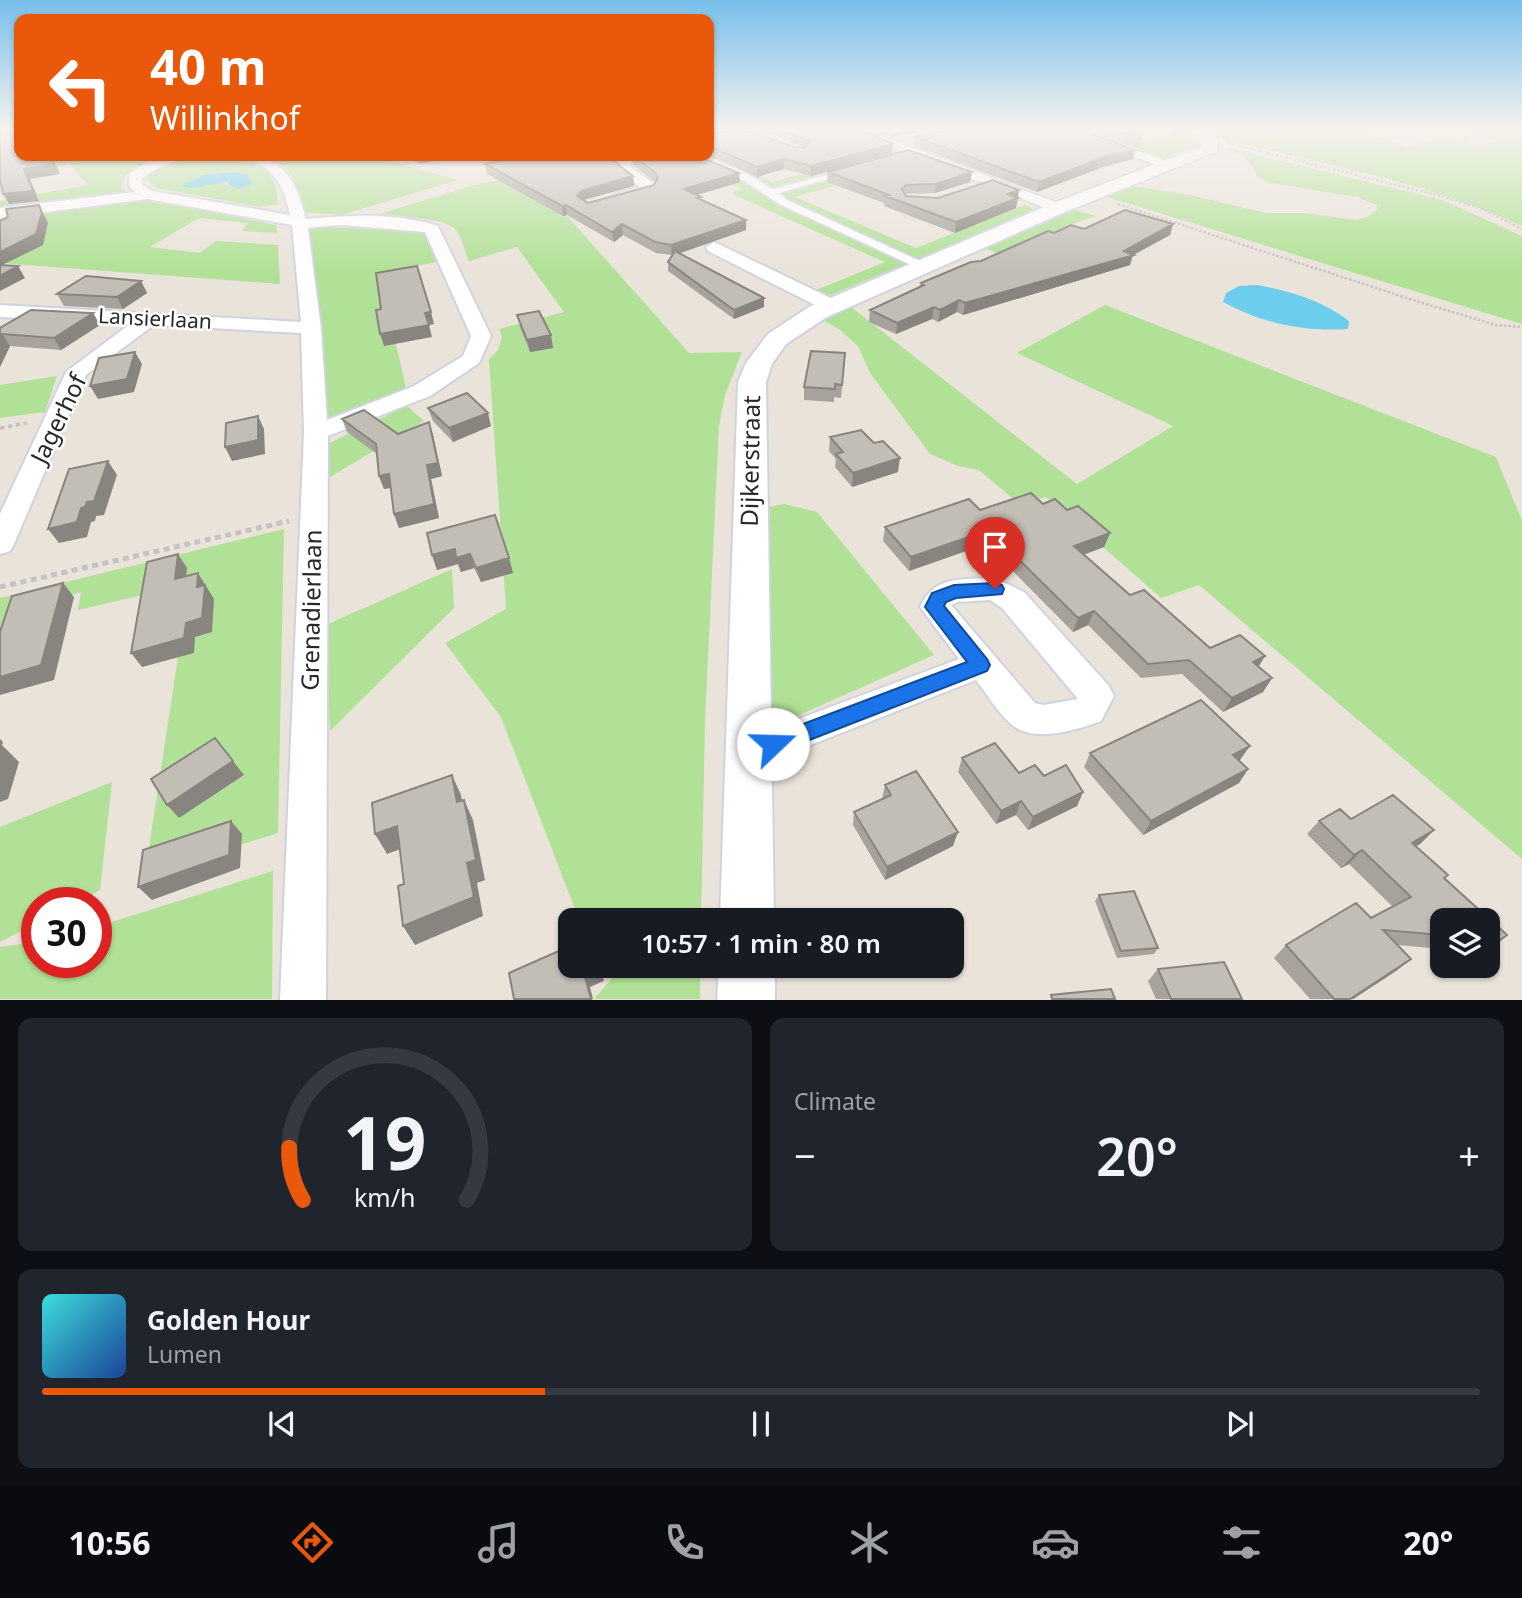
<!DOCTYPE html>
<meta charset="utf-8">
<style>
:root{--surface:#171b24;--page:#20242c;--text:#f1f3f6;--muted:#9ea1a6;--line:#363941;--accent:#ea580c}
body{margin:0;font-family:"Noto Sans",sans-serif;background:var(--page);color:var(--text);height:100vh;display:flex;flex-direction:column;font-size:26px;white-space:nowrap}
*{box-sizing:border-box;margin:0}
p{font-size:23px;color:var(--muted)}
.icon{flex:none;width:38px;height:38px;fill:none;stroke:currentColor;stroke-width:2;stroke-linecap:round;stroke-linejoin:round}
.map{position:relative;height:1000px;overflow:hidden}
.sheet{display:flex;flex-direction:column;gap:18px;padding:18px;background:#0d0f14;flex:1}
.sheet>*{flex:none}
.banner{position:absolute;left:14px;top:14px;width:700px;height:147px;border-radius:14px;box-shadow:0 2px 5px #0004;background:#ea580c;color:#fff;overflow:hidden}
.buttons{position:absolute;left:1430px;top:908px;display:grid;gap:14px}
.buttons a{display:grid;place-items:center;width:70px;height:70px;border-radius:14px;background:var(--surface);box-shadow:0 2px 5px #0004;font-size:35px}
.speed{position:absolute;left:21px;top:887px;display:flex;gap:14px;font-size:35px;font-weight:700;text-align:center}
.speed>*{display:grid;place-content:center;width:91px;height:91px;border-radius:50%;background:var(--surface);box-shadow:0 2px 5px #0004;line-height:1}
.speed .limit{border:10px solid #d22;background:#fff;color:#111}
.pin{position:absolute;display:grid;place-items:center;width:60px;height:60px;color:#fff;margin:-72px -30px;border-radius:50% 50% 50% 0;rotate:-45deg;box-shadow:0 0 7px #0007}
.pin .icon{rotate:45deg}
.me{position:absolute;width:77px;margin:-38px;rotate:69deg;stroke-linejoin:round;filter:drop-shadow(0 0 5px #0008)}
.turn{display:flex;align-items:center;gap:24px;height:147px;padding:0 21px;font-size:32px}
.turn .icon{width:91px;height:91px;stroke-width:2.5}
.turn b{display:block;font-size:49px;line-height:60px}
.big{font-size:52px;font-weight:600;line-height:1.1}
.sheet .tile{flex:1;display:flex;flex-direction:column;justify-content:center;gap:10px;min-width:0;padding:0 24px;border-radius:14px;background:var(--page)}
.sheet .dial{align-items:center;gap:0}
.dial svg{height:182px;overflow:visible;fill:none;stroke:var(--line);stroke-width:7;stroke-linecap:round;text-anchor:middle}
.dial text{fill:var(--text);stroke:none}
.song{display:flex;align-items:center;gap:21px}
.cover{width:84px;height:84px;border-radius:10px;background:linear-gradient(135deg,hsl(180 70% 55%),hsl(220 70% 35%))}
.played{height:7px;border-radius:4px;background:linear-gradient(90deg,var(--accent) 35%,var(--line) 35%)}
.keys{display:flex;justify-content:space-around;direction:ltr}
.heat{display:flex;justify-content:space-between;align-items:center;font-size:38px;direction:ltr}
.sheet .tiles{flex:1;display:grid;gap:18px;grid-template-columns:1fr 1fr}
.tile:last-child{grid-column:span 2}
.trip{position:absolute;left:558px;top:908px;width:406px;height:70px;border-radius:14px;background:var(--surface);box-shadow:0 2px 5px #0004;font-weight:600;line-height:70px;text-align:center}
.menu{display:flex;height:112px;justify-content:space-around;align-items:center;background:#090b0e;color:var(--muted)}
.menu .icon{width:49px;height:49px}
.menu .on{color:var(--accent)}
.menu b{font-size:32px;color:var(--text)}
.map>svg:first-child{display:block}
</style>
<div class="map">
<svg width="1522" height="1000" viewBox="0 0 1522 1000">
<rect width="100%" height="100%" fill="#eae3da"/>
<path fill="#b1e196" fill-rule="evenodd" d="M1175,130H1188L1203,144L1161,161L1096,135L1139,141L1172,135Z
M1204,130H1354L1406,147L1450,137L1477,145L1495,141L1459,130H1522V226C1428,182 1311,161 1210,136Z
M1223,147L1442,200L1522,236V324L1107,197L1133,186L1185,194L1266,213H1304L1357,220L1367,217L1377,210V205L1357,197L1266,182L1257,176C1254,161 1237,152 1223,147Z
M885,150L914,162L795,197L916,248L1024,205L1036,210L823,298L809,293L885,262L734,195L733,192L743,189L669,156L709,155L773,182Z
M40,156H169C153,160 123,167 121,187L129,194L0,210V201L88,185L70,164L13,173Z
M266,156H371L457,180L342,215L302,212C300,185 292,167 266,156Z
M195,157C229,157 282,157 277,204L260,207L157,188L148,181L146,175C155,163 180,159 195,157ZM229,172L247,174V187L235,188L221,182L197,187L204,175Z
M533,173L540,174L589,202L556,211L568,217L689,353L742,352L725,395L719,426L705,722L701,920H588L577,914L501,717L445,643L506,609L489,360L498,350L502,337L499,329L564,312L517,247L469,261C465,252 462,238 456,230C444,215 389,218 370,217L474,185Z
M149,200L276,225L277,233L242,231L248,223L199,218L150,247L200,253L216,241L278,245L280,284L0,263V218Z
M1074,210L1096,216L1068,225L1007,257L984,248Z
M304,227L421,230L428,235L437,262L380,273L406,388L363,406L319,420Z
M1105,305L1496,457L1522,521V859L1199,585L1161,598L1046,497L1018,503L979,470L958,466L930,454L870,373L858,346L840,330L823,320L851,307L1077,484L1173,426L1017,353Z
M57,376L45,412L0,418V385Z
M407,406L424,421L325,480L323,446Z
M784,504L817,512L934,655L757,734L754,510Z
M284,529L278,833L145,874L183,624L147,594L78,610L81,592L17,611L0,668V598Z
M452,569L454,608L330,731L326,625Z
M112,782L100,890L75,903H37V923L0,942V827Z
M273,871L272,999H0V947L37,942V962H96V927Z
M623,966H700V999H594Z"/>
<path fill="#6dcdec" d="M229,172L247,174L252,183C244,190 233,190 227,182L190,188L182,186L204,175Z
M1257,285C1290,291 1323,301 1349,321L1348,329C1304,332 1261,323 1223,302L1226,293L1239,286Z"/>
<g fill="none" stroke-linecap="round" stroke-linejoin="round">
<defs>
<path id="pedestrian" d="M683,156C712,155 749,173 772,189L854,168V172L779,193L787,200L931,266L930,269H920L779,204L746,182Z"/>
<path id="minor" d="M849,130H866L1063,205L1066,208L1063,211H1053Z
M1064,130H1082L1176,165L1174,168H1164Z
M169,156H190L162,166L142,178L143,185L152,191L290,215C285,191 277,171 252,161C246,159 242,160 236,156C282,154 296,178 306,219C348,215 398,212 438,226L491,336L479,363L430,396L328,436L326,1000H280L304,432L301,333L154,325L86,375L14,544L10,551L0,554V514L66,372L130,324L0,317V305L301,322L292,225L147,199L0,218V208L135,192L129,186L130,173L152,160ZM340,225L425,232L471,336L463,356L414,386L327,420L321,328L308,228Z
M623,156H636L629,166L653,183L656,189L654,192L617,202L612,201L610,198L612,195L640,187L614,167Z
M714,242L839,302L841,306L832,312L825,310L708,251L706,247Z
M995,578L1024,592L1109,686L1114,696L1101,721C1076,730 1033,744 1011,724C997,712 987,694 976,680L747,770L734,765L729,754L734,743L959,659L920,607C935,574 963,580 995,578ZM990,600L1002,608L1078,699L1043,705L1035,703L951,605L958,602Z"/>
<path id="tertiary" d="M1192,130H1209L1218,140L1217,151L1065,212L827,317L786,344L772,364L766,382L774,920H720L738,382L746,363L768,334L809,307L1051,204L1203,146Z
M719,966H775V1000H717Z"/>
</defs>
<use href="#pedestrian" stroke="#cfd3e1" stroke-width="4"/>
<use href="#minor" stroke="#cfd3e1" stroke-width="4"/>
<use href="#tertiary" stroke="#cfd3e1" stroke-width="4"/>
<path stroke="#c3c3c3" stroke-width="2.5" stroke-dasharray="2.5 2" stroke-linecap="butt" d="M1228,143L1448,198L1483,209L1522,229
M1118,204L1419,302L1496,325L1522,327"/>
<path stroke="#c3c3c3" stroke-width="3.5" stroke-dasharray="4.5 3.5" stroke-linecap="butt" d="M0,428L27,423"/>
<path stroke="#c3c3c3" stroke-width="5" stroke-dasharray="6 4.5" stroke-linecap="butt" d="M0,587L289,521"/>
<use href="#pedestrian" fill="#fff" fill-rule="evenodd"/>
<use href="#minor" fill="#fff" fill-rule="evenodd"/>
<use href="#tertiary" fill="#fff" fill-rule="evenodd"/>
</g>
<path fill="#a7a39c" d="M760,130H862L893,144L892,153L811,176L784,169L757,177L719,159L698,156L739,173L740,182L697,195L701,197L702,201L746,220V230L679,253L764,307L734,319L668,271V262L672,255L656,253L623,235L614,242L567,215L563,216L487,174L485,164L523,156H621L616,162L633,176L634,186L584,200L588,203L654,185L655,182L633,165L632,156H709V135L794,147H803Z
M873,130H927L892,137Z
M1089,130H1137L1141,139L1138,148Z
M915,137L1135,150L1133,159L1103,167L1037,192L914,146Z
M137,156H158L145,160L139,158Z
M406,156H456L420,164Z
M828,172H972L970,182L935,193L905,194L906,196L938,198L1019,190L1018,198L1016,208L955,233L884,206V203L827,182Z
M1173,224L1170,235L1133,255L1130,265L963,315L957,312L938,322L932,319L896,334L869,322L870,310L920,286L921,283L1054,233L1084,229Z
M141,281L147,293L123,309L64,306L57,294Z
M93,313L100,325L61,350L10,346L0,367V328Z
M517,315L553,348L530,352L520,327Z
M845,353L841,398L834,397V402L804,400V387Z
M428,408L491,426L453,442L433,421Z
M342,419L398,434L429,422L433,435L442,476L431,479L439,518L399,528L394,514L391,488L384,489L379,476L377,454L347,432Z
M830,437L898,472L852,487L835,467L836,459L829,451Z
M1043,504L1067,510L1110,533L1104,547L1083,555L1130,595L1210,648L1265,656L1259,666L1272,678L1263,692L1223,712L1182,674L1141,678L1088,625L1073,632L986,544L909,571L883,541L885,527L980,510Z
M432,555L509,558L513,573L481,582L474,568L461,572L458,564L437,570Z
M1090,753L1240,760L1239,761L1248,769L1239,783L1143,835L1084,767Z
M962,758L1019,773L1044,776L1083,792L1077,806L1028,830L1016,815L996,824L958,772Z
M885,785L953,846L885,880L853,825L854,812L882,799Z
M1351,819L1434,830L1420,844L1415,846L1444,878L1442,920V949L1398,945L1411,959L1396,971L1353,999H1310L1274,958L1286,945L1371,918L1393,907L1349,864L1341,868L1307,834L1319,821Z
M1099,895L1158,948L1154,954L1117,958L1095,901Z
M1158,969L1242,999H1156L1148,981Z"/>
<path fill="#88847f" d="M709,130H721L709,133Z
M893,130H927L892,137Z
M893,144L892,153L811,176V166Z
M1135,150L1133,159L1103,167L1037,192L1039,182L1105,157Z
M51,156H52L60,174L30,179L39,201L9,204L3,194L24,169Z
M143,156H158L145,160Z
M417,156H456L420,164Z
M612,156H621L611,167L610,158Z
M784,159V169L757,177V167Z
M972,172L970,182L935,193L936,184Z
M739,173L740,182L684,199V189Z
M633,176L634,186L583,200L577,196L582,191Z
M1019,190L1016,208L955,233L956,222L1008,194Z
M39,205L48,223L43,245L0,266V252Z
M566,205L567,215L563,216L562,206Z
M746,220V230L672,256L671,245Z
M622,224L623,235L614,242L612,232Z
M1173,224L1170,235L1133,255L1130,265L963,315L965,303L1124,251Z
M18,266L25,278L0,291V276Z
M141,281L147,293L123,309L117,297Z
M764,298V307L734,319V310Z
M959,300L957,312L938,322L940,310Z
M934,307L932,319L896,334L897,323Z
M431,312L434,324L429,325L432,337L384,346L380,334L425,313Z
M93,313L100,325L61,350L54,338Z
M2,334L10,346L0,367V337Z
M551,335L553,348L530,352L527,340Z
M135,352L142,364L134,392L98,399L90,386Z
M488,413L491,426L453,442L449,428Z
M258,416L264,429L265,454L232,461L225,447Z
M429,422L433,435L442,476L431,479L439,518L399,528L394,514L427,465Z
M900,458L898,472L852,487L853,473Z
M108,461L117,475L104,515L96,516L95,521L91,522L87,537L59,543L48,529L81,508L87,502Z
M389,474L394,487L384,489L379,476Z
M989,530L986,544L909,571L911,557Z
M1110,533L1104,547L1069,560L1074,546Z
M455,549L470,554L474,568L461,572L458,564L437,570L432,555Z
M178,554L187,568L184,594L175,579Z
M509,558L513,573L481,582L476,568Z
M198,573L214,599L212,632L195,637L194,653L142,667L131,653L186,623L197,587Z
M63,583L74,597L54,680L0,695V677Z
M1094,611L1088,625L1073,632L1078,618Z
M1265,656L1256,670L1253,662Z
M1272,678L1263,692L1223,712L1232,698Z
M0,739L3,742L2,745L19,762L8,799L0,802Z
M1250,746L1240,760L1224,769L1233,755Z
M233,761L244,775L179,818L167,805Z
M1248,769L1239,783L1143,835L1151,821Z
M452,775L461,795L466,823L457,802Z
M1083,792L1077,806L1028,830L1033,817Z
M464,800L473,820L485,880L477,883L483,916L415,945L403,926Z
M1021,801L1016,815L996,824L1001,811Z
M231,821L242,834L240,868L152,900L138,887Z
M397,826L409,846L387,854L375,834Z
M1434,830L1420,844L1398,857L1412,843Z
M958,832L953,846L885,880L887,867Z
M1362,850L1349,864L1341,868L1354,855Z
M1411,959L1396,971L1353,999H1350Z
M592,966H599L604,981L590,987L593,999H591L583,970Z"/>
<path fill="#c2bdb5" stroke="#88847f" stroke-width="2" d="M12,130H19V156H51L54,164L24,169L33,191L3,194L0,180V132Z
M738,130H745L794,147L805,148L810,141L782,130H862L893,144L811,166L784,159L757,167L718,150L709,149V135Z
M948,130H1082L1135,150L1105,157L1039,182L915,137Z
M1115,130H1137L1141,139Z
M908,150L972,172L936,184L906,185L902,189L906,196L938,198L993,180L1019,190L1008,194L1018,198L956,222L885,196L889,195L828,172Z
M523,156H612L610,158L633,176L582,191L577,196L588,203L654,185L658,178L655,172L632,156H698L739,173L684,189L701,197L697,198L746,220L671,245L655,242L622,224L612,232L566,205L562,206L485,164Z
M39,205L42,213L36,234L0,252V221L8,217L6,209Z
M1125,210L1173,224L1124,251L1134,255L965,303L959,300L940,310L934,307L897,323L870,310L924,285L921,283L971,262L981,261L1048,231L1054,233L1071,225L1084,229Z
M675,251L764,298L734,310L668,262Z
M0,265L18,266L0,276Z
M417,266L431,312L425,313L429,325L380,334L376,310L381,309L376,273Z
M86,276L141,281L117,297L57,294Z
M31,310L93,313L54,338L2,334L0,337V328Z
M539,311L551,335L527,340L517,315Z
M811,351L845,353L842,385L835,384V389L804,387Z
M135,352L127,379L90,386L99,358Z
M467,393L488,413L449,428L428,408Z
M364,410L398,434L429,422L438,463L427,465L434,504L394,514L389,474L379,476L376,444L342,419Z
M258,416V440L225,447L226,423Z
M861,430L874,443L883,441L900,458L853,473L836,454L843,452L830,437Z
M108,461L94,501L87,502L85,507L81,508L77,522L48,529L69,469Z
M1031,493L1043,504L1055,499L1067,510L1078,506L1110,533L1074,546L1130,595L1144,590L1210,648L1240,635L1265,656L1253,662L1272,678L1232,698L1189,660L1148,664L1094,611L1078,618L989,530L911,557L885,527L969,499L980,510Z
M495,515L509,558L476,568L470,554L456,558L455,549L432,555L427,533Z
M178,554L175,579L198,573L197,587L205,585L202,618L186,623L184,638L131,653L147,562Z
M63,583L41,665L0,677V632L12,596Z
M1201,700L1250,746L1233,755L1248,769L1151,821L1090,753Z
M215,738L233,761L167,805L151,779Z
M995,743L1019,773L1035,765L1044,776L1066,765L1083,792L1033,817L1021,801L1001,811L962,758Z
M916,771L958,832L887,867L854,812L891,795L885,785Z
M452,775L457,802L464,800L476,860L467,863L474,897L403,926L398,886L404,884L397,826L375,834L372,803Z
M1393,795L1434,830L1412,843L1448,875L1444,878L1507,935L1488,949V920H1442V935L1383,930L1411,959L1350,999H1334L1286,945L1356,903L1371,918L1411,897L1362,850L1354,855L1319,821L1340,809L1351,819Z
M231,821L229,855L138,887L143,850Z
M1134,891L1158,948L1121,951L1099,895Z
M570,946V966H592L583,970L591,999H514L509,973Z
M1224,962L1242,999H1171L1158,969Z
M1111,989L1115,999H1052L1051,995Z"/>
<linearGradient id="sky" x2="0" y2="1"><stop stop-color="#77beea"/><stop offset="0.48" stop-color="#f6f2ee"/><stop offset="1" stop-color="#f6f2ee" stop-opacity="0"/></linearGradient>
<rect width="1522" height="270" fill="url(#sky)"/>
<path fill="#1a73e8" stroke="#114b97" stroke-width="2" d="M995,583L1002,585L1004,589L1002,594L956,598L946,602L944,606L987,659L990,665L987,671L781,751L773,754L766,751L763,744L766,738L967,662L925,607L932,593L954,585Z"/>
<g text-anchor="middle" stroke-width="5" stroke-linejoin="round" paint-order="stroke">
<g font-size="21" fill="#282828" stroke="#fff">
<text transform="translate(155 319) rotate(3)" y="7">Lansierlaan</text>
</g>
<g font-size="24" fill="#282828" stroke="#fff">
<text transform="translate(59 419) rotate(-64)" y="8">Jagerhof</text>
<text transform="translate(751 461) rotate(-89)" y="8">Dijkerstraat</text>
<text transform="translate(312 610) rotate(-89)" y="8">Grenadierlaan</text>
</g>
</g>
</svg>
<div class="buttons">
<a><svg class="icon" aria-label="layers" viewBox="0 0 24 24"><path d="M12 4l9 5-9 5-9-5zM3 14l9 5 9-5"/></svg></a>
</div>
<div class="speed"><div class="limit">30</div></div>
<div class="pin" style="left:995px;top:589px;background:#d93025"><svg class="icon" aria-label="arrive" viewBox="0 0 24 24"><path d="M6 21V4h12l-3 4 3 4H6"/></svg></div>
<svg class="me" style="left:773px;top:744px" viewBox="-20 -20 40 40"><circle r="19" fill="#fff"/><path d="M0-13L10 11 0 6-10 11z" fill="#1a73e8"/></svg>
<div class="trip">10:57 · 1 min · 80 m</div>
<div class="banner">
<div class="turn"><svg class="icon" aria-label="left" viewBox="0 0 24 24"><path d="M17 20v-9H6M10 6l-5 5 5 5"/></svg><div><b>40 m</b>Willinkhof</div></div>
</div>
</div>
<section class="sheet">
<div class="tiles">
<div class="tile dial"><svg viewBox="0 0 100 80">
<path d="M14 69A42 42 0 1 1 86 69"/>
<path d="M14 69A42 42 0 0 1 8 46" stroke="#ea580c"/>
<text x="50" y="56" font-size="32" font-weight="700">19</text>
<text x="50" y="72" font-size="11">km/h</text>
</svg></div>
<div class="tile"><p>Climate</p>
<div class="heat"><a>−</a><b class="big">20°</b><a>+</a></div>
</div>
<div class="tile">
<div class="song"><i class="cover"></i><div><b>Golden Hour</b><p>Lumen</p></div></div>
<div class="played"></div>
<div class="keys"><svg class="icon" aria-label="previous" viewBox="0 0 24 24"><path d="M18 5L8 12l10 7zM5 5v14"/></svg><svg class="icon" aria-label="pause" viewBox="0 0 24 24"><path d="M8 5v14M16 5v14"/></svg><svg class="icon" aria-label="next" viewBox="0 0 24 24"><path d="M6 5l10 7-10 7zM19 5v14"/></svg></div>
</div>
</div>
</section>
<nav class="menu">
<b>10:56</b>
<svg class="icon on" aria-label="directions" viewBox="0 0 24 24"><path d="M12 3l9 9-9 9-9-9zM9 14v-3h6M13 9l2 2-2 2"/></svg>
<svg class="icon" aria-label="music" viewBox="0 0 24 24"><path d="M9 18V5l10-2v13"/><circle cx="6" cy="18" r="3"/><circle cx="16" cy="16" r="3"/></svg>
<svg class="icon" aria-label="phone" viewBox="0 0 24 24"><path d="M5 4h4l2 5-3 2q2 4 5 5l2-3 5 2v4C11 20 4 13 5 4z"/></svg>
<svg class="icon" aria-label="climate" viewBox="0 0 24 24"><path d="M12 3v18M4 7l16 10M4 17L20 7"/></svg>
<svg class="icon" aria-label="car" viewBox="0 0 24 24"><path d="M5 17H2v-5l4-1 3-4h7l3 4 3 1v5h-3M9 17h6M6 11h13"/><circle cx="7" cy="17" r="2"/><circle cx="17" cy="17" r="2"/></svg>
<svg class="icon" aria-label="filters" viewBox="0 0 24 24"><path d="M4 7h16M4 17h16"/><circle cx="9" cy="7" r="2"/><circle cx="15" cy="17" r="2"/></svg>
<b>20°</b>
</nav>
